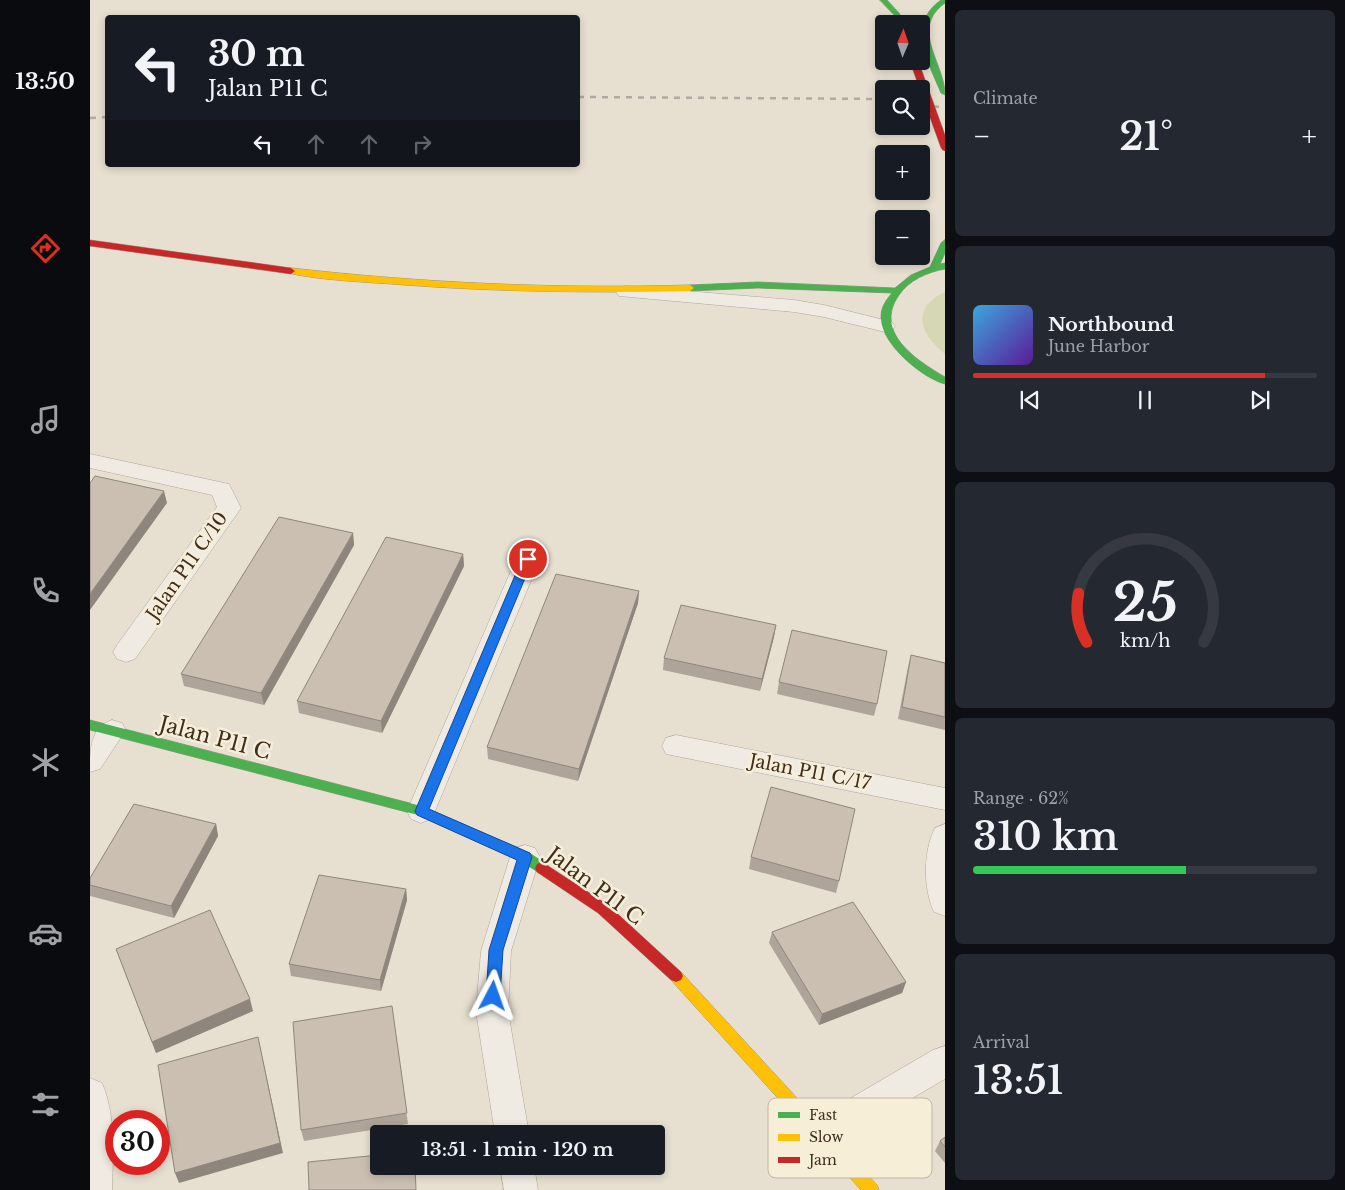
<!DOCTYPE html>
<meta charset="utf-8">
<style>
:root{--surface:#171b24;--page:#242831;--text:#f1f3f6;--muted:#9ea1a6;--line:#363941;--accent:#d93025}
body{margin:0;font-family:"Libre Baskerville",serif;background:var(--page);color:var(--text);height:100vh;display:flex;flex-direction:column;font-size:19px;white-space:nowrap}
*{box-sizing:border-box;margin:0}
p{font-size:16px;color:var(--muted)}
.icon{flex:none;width:28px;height:28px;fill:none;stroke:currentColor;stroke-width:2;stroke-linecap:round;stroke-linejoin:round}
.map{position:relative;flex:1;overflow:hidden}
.panel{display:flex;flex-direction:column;gap:10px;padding:10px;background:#0d0f14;width:400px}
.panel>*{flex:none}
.top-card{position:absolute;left:15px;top:15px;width:475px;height:152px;border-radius:5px;box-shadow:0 2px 8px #0003;background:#171b24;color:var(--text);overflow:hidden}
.needle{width:32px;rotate:2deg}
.controls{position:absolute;left:785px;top:15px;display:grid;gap:10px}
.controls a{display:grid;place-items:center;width:55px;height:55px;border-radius:5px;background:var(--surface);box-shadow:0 2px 8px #0003;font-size:25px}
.speed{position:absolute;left:15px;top:1110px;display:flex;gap:10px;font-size:25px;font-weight:700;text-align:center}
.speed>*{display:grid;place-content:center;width:65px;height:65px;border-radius:50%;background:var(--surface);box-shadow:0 2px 8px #0003;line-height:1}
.speed .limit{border:8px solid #d22;background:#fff;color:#111}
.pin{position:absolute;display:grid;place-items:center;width:42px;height:42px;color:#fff;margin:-21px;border:2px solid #fff;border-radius:50%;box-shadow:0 1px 5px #0007}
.me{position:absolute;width:55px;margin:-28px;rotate:4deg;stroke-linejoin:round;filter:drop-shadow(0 0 4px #0008)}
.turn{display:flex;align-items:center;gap:18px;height:105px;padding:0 20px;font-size:22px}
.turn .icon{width:65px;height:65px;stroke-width:2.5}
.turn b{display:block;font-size:35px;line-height:42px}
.lanes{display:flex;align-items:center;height:48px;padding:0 20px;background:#0003;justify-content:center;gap:25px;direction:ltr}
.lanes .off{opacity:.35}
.big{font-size:38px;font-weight:600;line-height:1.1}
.panel .card{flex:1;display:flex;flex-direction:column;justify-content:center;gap:8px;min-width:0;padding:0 18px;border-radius:8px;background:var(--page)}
.panel .dial{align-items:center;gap:0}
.dial svg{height:130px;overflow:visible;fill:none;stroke:var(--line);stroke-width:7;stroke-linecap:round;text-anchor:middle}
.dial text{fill:var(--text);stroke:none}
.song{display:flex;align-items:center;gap:15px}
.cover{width:60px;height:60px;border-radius:8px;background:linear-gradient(135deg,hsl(200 70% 55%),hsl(270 70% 35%))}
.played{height:5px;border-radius:2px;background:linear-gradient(90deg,var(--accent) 85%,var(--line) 85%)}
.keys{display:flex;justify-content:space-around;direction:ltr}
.heat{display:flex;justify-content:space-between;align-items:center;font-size:28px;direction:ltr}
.charge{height:8px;border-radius:4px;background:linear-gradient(90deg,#34c759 62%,var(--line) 0)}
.trip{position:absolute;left:280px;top:1125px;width:295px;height:50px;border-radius:5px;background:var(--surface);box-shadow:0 2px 8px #0003;font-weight:600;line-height:50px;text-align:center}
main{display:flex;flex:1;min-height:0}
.menu{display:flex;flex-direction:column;width:90px;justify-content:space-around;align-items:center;background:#090b0e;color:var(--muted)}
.menu .icon{width:35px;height:35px}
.menu .on{color:var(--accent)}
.menu b{font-size:22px;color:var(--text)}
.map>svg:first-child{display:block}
</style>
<main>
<nav class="menu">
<b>13:50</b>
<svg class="icon on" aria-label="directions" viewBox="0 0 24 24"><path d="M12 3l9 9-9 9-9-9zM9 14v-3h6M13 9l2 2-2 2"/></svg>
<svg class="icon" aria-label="music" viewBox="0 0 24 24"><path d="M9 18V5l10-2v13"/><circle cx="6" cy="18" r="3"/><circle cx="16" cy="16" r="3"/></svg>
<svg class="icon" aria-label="phone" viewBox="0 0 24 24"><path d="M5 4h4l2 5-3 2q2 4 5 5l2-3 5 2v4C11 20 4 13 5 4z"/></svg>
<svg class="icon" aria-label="climate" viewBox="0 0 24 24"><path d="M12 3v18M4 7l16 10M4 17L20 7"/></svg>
<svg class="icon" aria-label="car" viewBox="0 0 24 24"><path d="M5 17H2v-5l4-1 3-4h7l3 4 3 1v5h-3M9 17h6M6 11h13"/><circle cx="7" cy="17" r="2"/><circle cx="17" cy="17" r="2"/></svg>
<svg class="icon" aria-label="filters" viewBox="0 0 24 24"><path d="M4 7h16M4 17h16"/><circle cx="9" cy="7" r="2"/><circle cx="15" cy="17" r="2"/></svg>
</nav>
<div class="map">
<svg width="855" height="1190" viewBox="0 0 855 1190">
<rect width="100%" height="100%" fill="#e7e0d1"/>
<path fill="#d6d7b3" d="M855,292V354C830,334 820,308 855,292Z"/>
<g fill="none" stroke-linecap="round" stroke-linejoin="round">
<defs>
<path id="street" d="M536,286L704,300L734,305L802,322L805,326L802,330L795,332L734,317L704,312L529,296L526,292L529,288Z
M0,454L139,484L151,508L45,659L36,662L27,659L23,652L27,645L127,507L122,495L0,468Z
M438,551L447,553L450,559L345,811L341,819L331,823L321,819L317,811L426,559L429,553Z
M22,720L32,723L36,730L10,769L0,772C0,750 0,727 22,720Z
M586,735L855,788V810L576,754L572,746L576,738Z
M855,824V916L844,912C833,889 833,851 845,828Z
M435,845L445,848L450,857L421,951L418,1011L439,1134H405L386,1011L391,951L420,857L425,848Z
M855,1046V1079L742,1145L730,1150L718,1145L713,1134L718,1123L843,1050Z
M0,1078L12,1083C26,1116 23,1154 22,1190H0Z
M410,1166H444L448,1190H414Z"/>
<path id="fast" d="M790,0H797L809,13L815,24H808L804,15Z
M851,0H855V3C819,29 855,63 855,95L851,93C838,62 816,24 851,0Z
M855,240V253L850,264L855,263V269C838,272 819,280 809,295C783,332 826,360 855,377V384C832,378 790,343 791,317C791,307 796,300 802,293L668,288L600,291L596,288L600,285L668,282L805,288L821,275L840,267L851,243Z
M0,720L331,806L440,853L457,864L459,868L457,872L452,874L447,872L430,861L328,815L0,730Z"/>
<path id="slow" d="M201,268C334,283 466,289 600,285L604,288L600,291C505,293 410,292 315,285C279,282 233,281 198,273L197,271Z
M586,970L591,972L787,1185L789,1190H771L581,980L579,976L581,972Z"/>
<path id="jam" d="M0,240L201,268L205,271L201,274L0,246Z
M452,862L518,905L591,972L593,976L591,980L586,982L581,980L508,913L447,872L445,868L447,864Z"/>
</defs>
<use href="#street" stroke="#ada599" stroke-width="1"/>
<use href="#fast" stroke="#9c958a" stroke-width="1"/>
<use href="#slow" stroke="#9c958a" stroke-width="1"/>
<use href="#jam" stroke="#9c958a" stroke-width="1"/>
<use href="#street" fill="#efebe3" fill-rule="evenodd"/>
<use href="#fast" fill="#4caf50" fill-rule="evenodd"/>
<use href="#slow" fill="#ffc107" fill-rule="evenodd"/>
<use href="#jam" fill="#c62828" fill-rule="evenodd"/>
<path stroke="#afaaa2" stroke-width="2.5" stroke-dasharray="6 6" stroke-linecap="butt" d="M488,97L794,99
M831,106L855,107
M0,118L18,117"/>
<defs>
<path id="jam-bridge" d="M824,61L855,147"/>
</defs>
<use href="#jam-bridge" stroke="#9c958a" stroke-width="9" stroke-linecap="butt"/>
<use href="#jam-bridge" stroke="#c62828" stroke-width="8"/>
</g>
<path fill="#afa499" d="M263,533L264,545L174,705L94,686L91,674Z
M373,554L374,566L292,733L209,713L207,701Z
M549,591L548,603L488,781L398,759L397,747Z
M686,625L684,637L670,691L573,670L574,658Z
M821,655L855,663V730L808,719L818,667Z
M689,682L787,704L784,716L687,694Z
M126,824L128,836L84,918L0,896V878Z
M661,857L749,881L746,893L659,869Z
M316,889L317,900L291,991L201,976L199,964Z
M682,932L816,982L812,993L729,1025L679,943Z
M26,949L163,1011L66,1053Z
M302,1006L318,1124L214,1141L211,1130Z
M855,1137V1163L845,1151L850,1141Z"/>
<path fill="#8e867d" d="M74,491L77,503L0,610V594Z
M263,533L264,545L174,705L171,693Z
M373,554L374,566L292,733L291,721Z
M549,591L548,603L488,781L489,769Z
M686,625L684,637L670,691L672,679Z
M126,824L128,836L84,918L81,906Z
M316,889L317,900L291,991L290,980Z
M816,982L812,993L729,1025L732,1014Z
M160,999L163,1011L66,1053L62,1042Z
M168,1037L193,1153L89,1183L85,1173Z"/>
<path fill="#cbbfb2" stroke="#8e867d" d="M5,476L74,491L0,594V483Z
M189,517L263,533L171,693L91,674Z
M296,537L373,554L291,721L207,701Z
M466,574L549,591L489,769L397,747Z
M591,605L686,625L672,679L574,658Z
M702,630L797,651L787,704L689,682Z
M821,655L855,663V717L812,707Z
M681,787L765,809L749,881L661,857Z
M44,804L126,824L81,906L0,885V878Z
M229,875L316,889L290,980L199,964Z
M763,902L816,982L732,1014L682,932Z
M120,910L160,999L62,1042L26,949Z
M302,1006L317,1113L211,1130L203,1022Z
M168,1037L190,1143L85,1173L68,1065Z
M855,1137V1147L850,1141Z
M289,1155V1166H325L326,1190H219L218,1162Z"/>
<path fill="#1a73e8" stroke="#114b97" d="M438,556L443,559L339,809L440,853L442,857L413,950L410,996L408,1000L403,1002L398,1000L396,996L399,950L427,860L327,815L325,811L432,559Z"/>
<g text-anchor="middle" stroke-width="5" stroke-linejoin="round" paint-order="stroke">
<g font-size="18" fill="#3d2e20" stroke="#f7eed8">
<text transform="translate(97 566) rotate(-55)" y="6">Jalan P11 C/10</text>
<text transform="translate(720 772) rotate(11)" y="6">Jalan P11 C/17</text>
</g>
<g font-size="21" fill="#3d2e20" stroke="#f7eed8">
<text transform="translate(125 738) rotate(15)" y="7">Jalan P11 C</text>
<text transform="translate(505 886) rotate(37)" y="7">Jalan P11 C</text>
</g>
</g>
<rect x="678" y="1098" width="164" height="80" rx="8" fill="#f7eed8" stroke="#bfb4a1" stroke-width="1"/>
<rect x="688" y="1112" width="22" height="6" fill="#4caf50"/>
<rect x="688" y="1134" width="22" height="7" fill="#ffc107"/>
<rect x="688" y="1157" width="22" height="6" fill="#c62828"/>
<g font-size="14" fill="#3d2e20">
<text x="719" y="1120">Fast</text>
<text x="719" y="1142">Slow</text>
<text x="719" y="1165">Jam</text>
</g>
</svg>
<div class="controls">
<a><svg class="needle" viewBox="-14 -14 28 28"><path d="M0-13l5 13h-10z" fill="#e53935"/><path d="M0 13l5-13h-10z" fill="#9ea1a6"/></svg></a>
<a><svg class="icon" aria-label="search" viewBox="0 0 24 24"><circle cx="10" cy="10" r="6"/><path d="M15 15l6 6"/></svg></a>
<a>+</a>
<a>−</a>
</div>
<div class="speed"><div class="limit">30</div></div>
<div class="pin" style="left:438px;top:559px;background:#d93025"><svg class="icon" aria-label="arrive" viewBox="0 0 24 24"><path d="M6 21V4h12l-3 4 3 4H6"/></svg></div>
<svg class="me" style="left:403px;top:996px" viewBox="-20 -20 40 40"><path d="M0-17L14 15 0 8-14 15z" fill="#1a73e8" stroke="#fff" stroke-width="4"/></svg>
<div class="trip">13:51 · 1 min · 120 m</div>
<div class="top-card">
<div class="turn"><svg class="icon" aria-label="left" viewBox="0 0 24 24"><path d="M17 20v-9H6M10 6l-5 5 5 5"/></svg><div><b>30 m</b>Jalan P11 C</div></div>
<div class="lanes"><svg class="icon" aria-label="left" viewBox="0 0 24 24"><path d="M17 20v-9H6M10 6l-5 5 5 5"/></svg><svg class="icon off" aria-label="ahead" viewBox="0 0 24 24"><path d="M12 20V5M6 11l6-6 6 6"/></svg><svg class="icon off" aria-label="ahead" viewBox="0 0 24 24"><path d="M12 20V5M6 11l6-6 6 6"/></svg><svg class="icon off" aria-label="right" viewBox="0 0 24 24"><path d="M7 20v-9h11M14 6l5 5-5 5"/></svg></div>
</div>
</div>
<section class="panel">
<div class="card"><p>Climate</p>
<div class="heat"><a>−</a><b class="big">21°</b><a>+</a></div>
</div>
<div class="card">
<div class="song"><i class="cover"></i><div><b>Northbound</b><p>June Harbor</p></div></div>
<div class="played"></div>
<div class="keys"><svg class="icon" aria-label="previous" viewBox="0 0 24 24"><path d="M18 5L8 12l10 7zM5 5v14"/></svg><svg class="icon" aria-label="pause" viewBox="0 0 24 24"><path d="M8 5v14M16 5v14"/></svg><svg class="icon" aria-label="next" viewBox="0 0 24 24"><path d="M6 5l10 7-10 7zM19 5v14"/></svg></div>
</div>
<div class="card dial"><svg viewBox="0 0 100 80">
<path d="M14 69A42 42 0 1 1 86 69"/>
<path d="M14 69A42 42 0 0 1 9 39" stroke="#d93025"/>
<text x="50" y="56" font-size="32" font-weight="700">25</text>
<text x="50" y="72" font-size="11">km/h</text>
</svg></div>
<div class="card"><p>Range · 62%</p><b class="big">310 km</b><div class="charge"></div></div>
<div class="card"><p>Arrival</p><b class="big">13:51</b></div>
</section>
</main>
